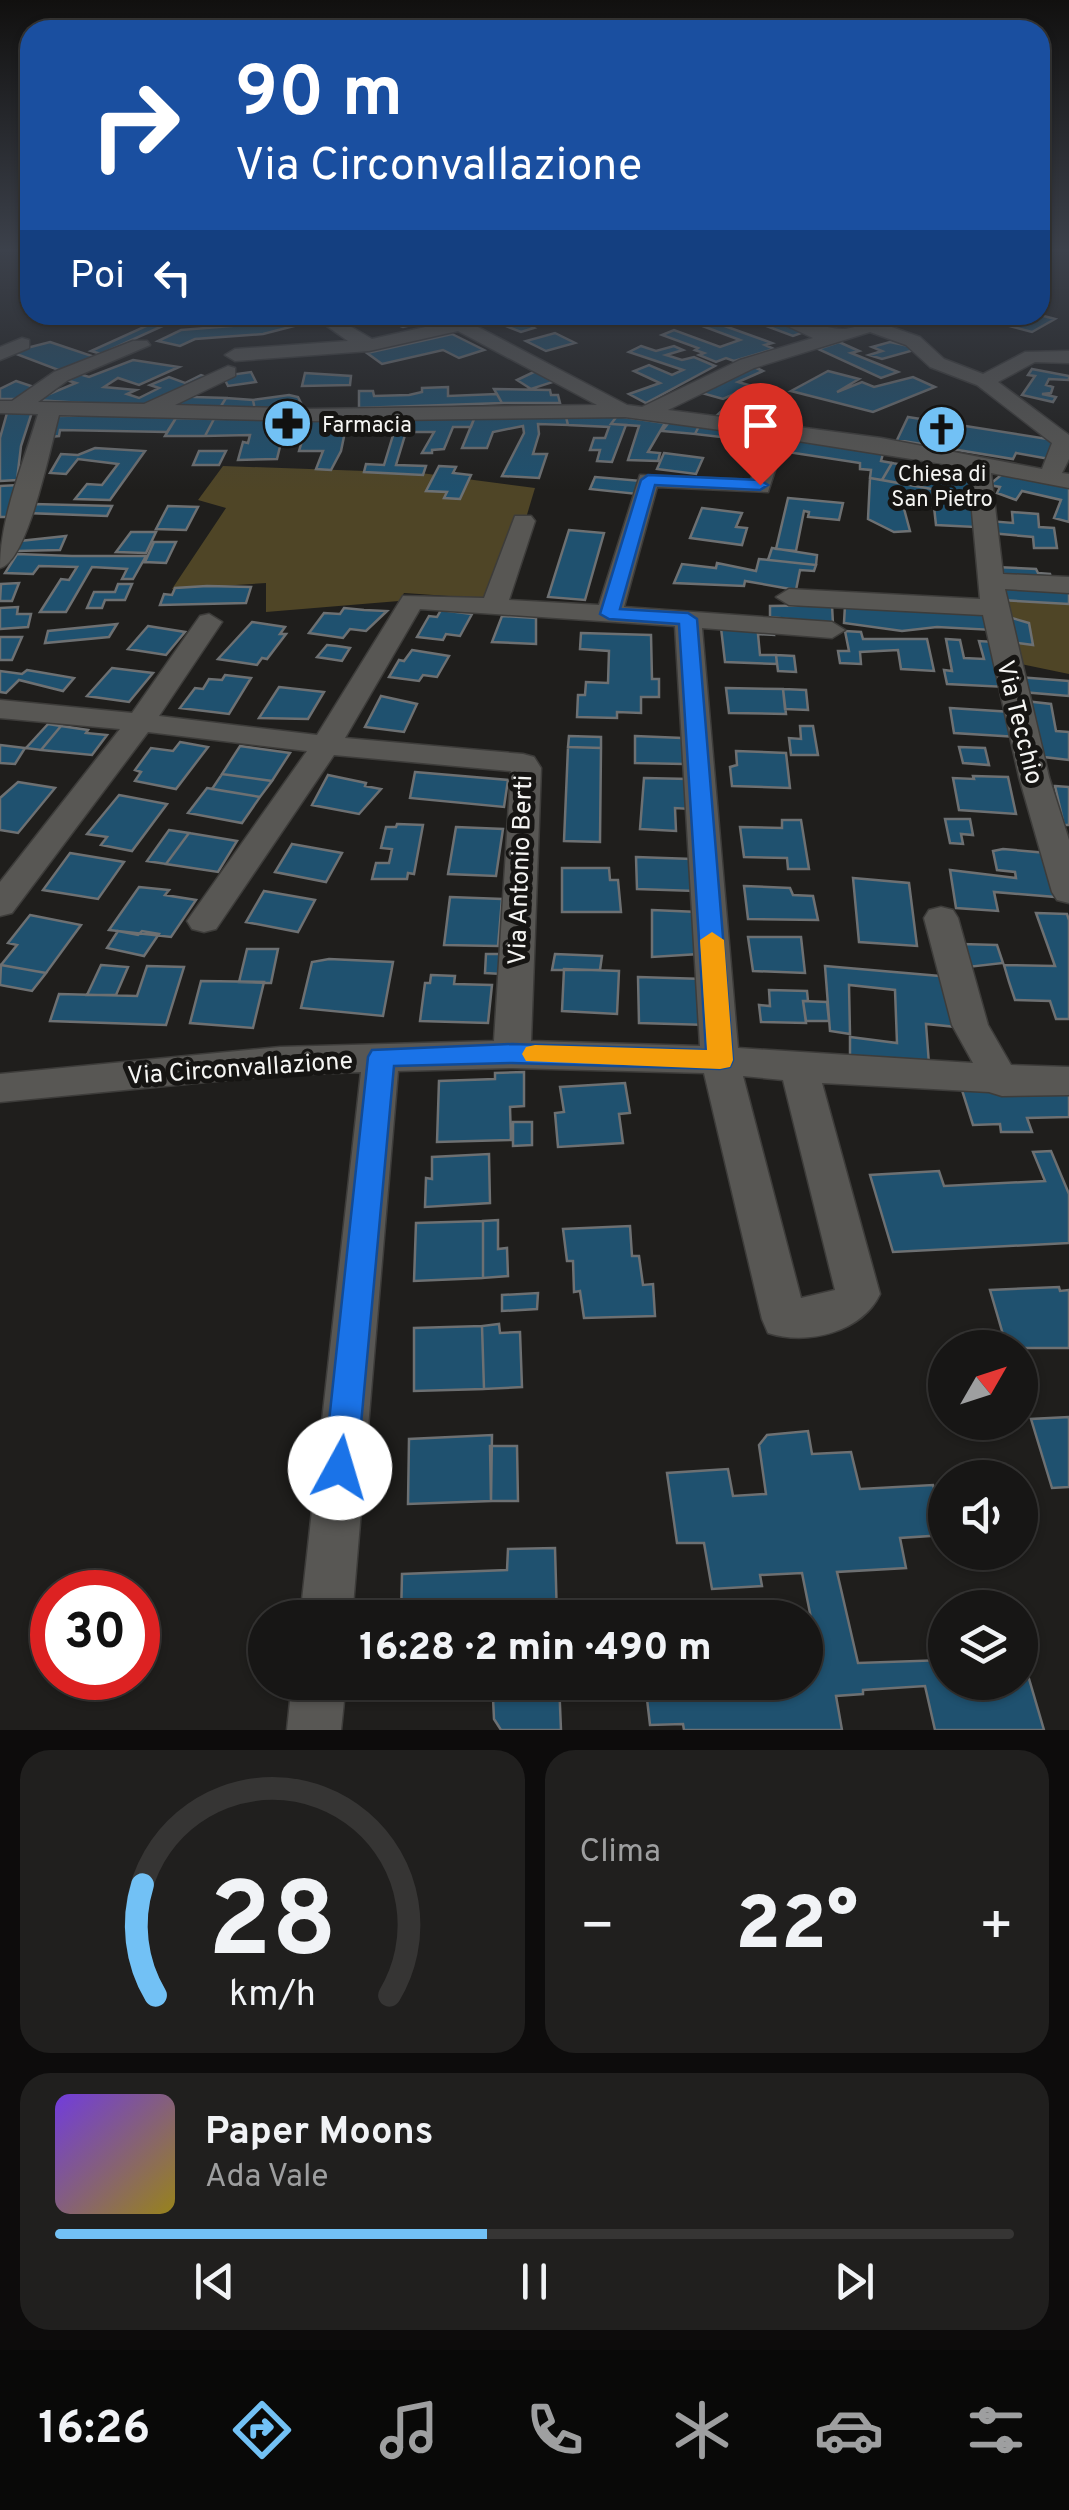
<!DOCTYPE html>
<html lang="it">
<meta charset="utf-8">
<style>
:root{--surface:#171615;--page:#201f1e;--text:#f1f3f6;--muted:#9e9fa0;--line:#363534;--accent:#72c1f5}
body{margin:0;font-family:Overpass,sans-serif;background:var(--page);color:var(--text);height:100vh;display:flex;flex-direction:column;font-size:38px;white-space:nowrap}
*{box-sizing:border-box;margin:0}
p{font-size:32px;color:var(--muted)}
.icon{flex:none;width:55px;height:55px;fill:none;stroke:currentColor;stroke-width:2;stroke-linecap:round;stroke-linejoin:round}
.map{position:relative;height:1730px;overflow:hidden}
.details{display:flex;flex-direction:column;gap:20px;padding:20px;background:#0d0c0c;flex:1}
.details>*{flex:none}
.top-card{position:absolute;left:20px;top:20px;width:1030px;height:305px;border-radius:30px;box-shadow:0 2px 8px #0004,0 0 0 2px var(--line);background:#1a4fa0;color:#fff;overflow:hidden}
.needle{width:65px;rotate:51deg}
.buttons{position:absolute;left:928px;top:1330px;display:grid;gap:20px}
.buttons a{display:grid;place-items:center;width:110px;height:110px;border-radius:50%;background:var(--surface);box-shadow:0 2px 8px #0004,0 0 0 2px var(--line);font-size:50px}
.speed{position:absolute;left:30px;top:1570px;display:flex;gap:20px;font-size:50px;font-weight:700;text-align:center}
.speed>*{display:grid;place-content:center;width:130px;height:130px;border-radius:50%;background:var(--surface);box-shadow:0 2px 8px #0004,0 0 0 2px var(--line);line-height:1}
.speed .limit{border:15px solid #d22;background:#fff;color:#111}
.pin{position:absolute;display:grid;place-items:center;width:85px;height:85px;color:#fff;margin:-102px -42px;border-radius:50% 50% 50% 0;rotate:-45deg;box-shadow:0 0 10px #0007}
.pin .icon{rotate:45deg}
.me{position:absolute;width:110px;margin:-55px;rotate:6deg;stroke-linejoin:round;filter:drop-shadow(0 0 8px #0008)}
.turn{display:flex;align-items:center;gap:35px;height:210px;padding:0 50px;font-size:45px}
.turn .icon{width:130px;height:130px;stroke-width:2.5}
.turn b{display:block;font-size:70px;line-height:85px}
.then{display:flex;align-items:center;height:95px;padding:0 50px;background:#0003;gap:20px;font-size:38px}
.big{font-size:75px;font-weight:800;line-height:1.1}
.details .widget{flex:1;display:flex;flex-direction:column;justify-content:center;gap:15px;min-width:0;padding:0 35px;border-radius:30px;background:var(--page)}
.details .dial{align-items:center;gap:0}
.dial svg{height:260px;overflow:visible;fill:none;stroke:var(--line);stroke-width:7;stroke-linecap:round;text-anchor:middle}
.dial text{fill:var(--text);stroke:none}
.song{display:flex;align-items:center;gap:30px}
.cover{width:120px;height:120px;border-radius:15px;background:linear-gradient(135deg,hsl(260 70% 55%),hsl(50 70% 35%))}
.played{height:10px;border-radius:5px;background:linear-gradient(90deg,var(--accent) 45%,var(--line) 45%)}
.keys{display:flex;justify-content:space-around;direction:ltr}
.heat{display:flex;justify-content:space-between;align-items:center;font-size:55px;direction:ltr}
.details .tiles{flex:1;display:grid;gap:20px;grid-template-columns:1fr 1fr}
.widget:last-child{grid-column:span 2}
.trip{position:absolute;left:248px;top:1600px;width:575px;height:100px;border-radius:50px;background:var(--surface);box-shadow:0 2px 8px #0004,0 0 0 2px var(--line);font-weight:800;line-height:100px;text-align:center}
.menu{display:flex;height:160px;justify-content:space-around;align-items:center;background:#090908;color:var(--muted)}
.menu .icon{width:70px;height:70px}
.menu .current{color:var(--accent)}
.menu b{font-size:45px;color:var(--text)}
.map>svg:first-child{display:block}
</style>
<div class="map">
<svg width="1069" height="1730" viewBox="0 0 1069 1730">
<rect width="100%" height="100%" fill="#1f1e1c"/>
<path fill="#4f4526" d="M223,466L421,473L535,488L514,558L493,599L404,593L399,601L266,612V583L172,589L226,508L198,500Z
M1069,579V674L1016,663L1001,600Z"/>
<path fill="#1f516f" stroke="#6d7072" stroke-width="2.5" d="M94,315H162L178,319L101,354L91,351L153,323Z
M393,315H423L432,320L403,327L379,318Z
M760,315L775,319L807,331L793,336L745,318Z
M820,315H859L866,318L850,326Z
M1024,315H1040L1055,319L1032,332L1006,325Z
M284,316L298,325L263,334L195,339L180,346L158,341L181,330L256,324Z
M512,317L534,328L521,332L496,322Z
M708,320L772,343L765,345L774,349L734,361L726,358L716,362L699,355L704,353L695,350L698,348L662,335L674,330L720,347L740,340L697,324Z
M555,333L575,343L546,351L526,341Z
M452,334L484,350L459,358L443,350L382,364L367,353Z
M50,342L95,357L61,371L11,352Z
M839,342L859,351L851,353L898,372L881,378L818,349Z
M890,342L909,346L918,349L882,359L869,355L882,351L872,347Z
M641,346L656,351L674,346L683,350L666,355L682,360L694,357L715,366L646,403L629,394L660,383L634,371L649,365L672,375L683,370L629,352Z
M133,360L179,367L139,385L118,378L104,387L136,390L127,394L139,398L159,388L150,385L169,377L185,383L201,375L209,378L147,407L35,400L76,383L63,379L76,373L89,377Z
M752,366L763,371L738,382L752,386L723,399L698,392Z
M1032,369L1069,376V380L1049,379L1046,385L1053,387L1051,393L1042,394L1056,397L1053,402L1022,395L1035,376L1028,375Z
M538,370L556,381L531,389L517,380Z
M828,371L859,379L837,392L862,382L874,387L913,377L935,387L873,412L791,391Z
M251,372L256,382L228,386L223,376Z
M305,373L351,376L350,385L302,386Z
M16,381L37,388L24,399H0V389Z
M448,387V396L497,394L502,403L359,408V391H373L374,396L409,395L422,392V388Z
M494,389L550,390L551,395H558L560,403H502Z
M185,394L194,397L226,398L218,411L165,407Z
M289,395L298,397L305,411L255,410L253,400Z
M226,398L253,400L255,410L218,411Z
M732,401L784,412L764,425L714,418Z
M32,412L21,446L17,480L0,481V438L7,413Z
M565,413L617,416L611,424L626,425L612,462L597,461L600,450H590L594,438H605L609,427L568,425Z
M565,413L568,425L538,424L539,434L533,454H547L539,478L502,476L524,433L523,426L493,432L487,448H462L476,414Z
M476,414L471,427H453L444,449L432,450V453H422L434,432H406L396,465L426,466L423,475L364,472L366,464L384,465L394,432L353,433L354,427H346L341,451L331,470L316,469L323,451H299L309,418Z
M112,415L176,418L167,432L60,430L59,436L48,437L54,416Z
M617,416L665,423L648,452L660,453L658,461L628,460L639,426L611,424Z
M908,417L1054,440L1055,460L1016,453L1013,459L897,440Z
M176,418L214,419L205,436H165Z
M267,418H309L305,429L266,430Z
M267,418L266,430H284L277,459L238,460L243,442L248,443L250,435L205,436L214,419Z
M670,421L700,424L695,434L662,431Z
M700,424L768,432L764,442L695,434Z
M785,436L884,450L881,461L892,463L882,480L870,478L871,470L860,469V463L781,451Z
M95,448L145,451L110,500L75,499L87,484L102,485L118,464L78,459L66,474L50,473L61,454L78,455Z
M199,451H226L219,465H193Z
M664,453L703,458L696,474L657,469Z
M892,463L949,473L972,483L975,527L936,525L932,489L882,480Z
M439,466L456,467L453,473L471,475L460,499L444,498L447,492L426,491Z
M1006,471L1069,484V522L1054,518L1061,500L1022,491L1016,500L997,493L1000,487L989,485Z
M595,477L642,481L637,494L590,489Z
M870,478L932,489L935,507L903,505L910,531L894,532L868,519Z
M18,485L7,517H0V486Z
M788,498L843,503L839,520L808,517L809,512L804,511L796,551L776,549Z
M33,504L112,506L107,516L27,513Z
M168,506L198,507L186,530L156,529Z
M702,508L742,513L736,527L747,528L742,545L690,538Z
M1012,512L1038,514L1039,527L1054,528L1057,548H1034L1033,537L990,533L989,521L1013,523Z
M569,530L604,533L585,600L548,597Z
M131,532H156L146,553L116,552Z
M66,536L60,550L16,551L20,541Z
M154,542H176L166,563L145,562Z
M772,548L817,555L816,565L768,560Z
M17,554L72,556H146L133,579H122L127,569L92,567L66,612H40L61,579L69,580L77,567L39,566L33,574L5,573Z
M759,559L816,565L814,571L800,570L796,590L745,581L744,586L674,583L682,564L716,568L717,563L756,571Z
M995,567L1036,569L1038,573L1050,574L1052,581L997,573Z
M19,583L12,601H0L1,584Z
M998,583L1069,588V604L1001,600Z
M118,584H132L125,600H105L102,608H87L94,592H115Z
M207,586L251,587L246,603L160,605L164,594L172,595L175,588Z
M832,605L833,624L770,617V606Z
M845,605L986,612L993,630L937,627L902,631L844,623Z
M18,607L17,614H31L28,627L0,629V608Z
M344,608L364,610L387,611L366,631L350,629L343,638L309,633L324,613L340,614Z
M441,610L472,614L460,636L446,634L443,640L417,637L429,616L437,617Z
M502,616L536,618V644L492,642Z
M1005,616L1029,623L1033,645L1010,642Z
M252,622L285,627L280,634H286L267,659L262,658L257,665L218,659Z
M117,624L109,637L45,643L48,631Z
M772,625L774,635L758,634L760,655H776L777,664L725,662L721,628Z
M148,626L185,632L166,655L128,649Z
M845,631L861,632L863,639H927L934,671L901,669L898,650L860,652L861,664L840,663L838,651H849Z
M581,633L651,635L652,679H659V697H641V713L617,712V718L577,717L578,695H585L586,682L608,683L609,651L580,649Z
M0,637H22L12,660H0Z
M946,639L960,640L964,658L984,659L979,641L994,642L1006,687L947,684L944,670L952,671Z
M327,645L337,646L350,648L342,661L317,657Z
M412,650L449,656L437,677L423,675L419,681L389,677L399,660L404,661Z
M776,655L794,656L796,672L778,671Z
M112,668L153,673L129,702L87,696Z
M27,670L74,678L63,691L19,680L6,693L0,692V671L22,674Z
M225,675L251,678L229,714L180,708L195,688L203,689L209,679L222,680Z
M1018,677L1069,681V696L1022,692Z
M279,687L324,692L308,719L259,718Z
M726,688L783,689L786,714L729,713Z
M783,689L806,690L808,710L785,709Z
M381,696L417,704L404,732L365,727Z
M1025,701L1051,704L1056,731L1069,732V760L1044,757Z
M950,708L1012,712L1019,737L954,733Z
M48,724L61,726L41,750L26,748Z
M61,726L88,730L86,733L107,735L92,755L41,750Z
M800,726H813L818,755H791L789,738L801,739Z
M569,736L601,737V748L568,747Z
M635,736L682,738L684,764L635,763Z
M180,742L208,747L176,789L135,781L141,772L135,770L151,748L173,751Z
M0,745L25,748L15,764L0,763Z
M240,746L290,753L272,781L222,774Z
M568,747L601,748L600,842L564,841Z
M959,747L985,748L989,765L963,763Z
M736,751L786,753L790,788L732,786L730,767L737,765Z
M415,772L508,780L504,807L410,798Z
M222,774L272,781L260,797L212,789Z
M328,775L366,783L365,786L381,789L359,814L312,805Z
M973,776L1008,777L1016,814L959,810L953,778L974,779Z
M644,778L689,779L690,809L675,808L676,831L640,829Z
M18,782L55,788L18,833L0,830V798Z
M1055,786L1069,787V825H1064Z
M207,788L260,797L242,823L188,813Z
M119,795L167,804L132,851L101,845L107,837L87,834Z
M945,819H970L973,835L961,834L963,844L950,843Z
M782,820H801L809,869H788L787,858L744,857L740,827L782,828Z
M397,824L423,825L414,874L408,873L407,879H372L376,863H389L392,849L381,848L386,827H396Z
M456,827L503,829L496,876L448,874Z
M169,830L189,833L166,864L147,861Z
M189,833L237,841L218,872L166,864Z
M292,844L342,853L326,882L275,872Z
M1003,849L1047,853L1056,897L994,892L998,911L956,908L950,870L1016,878L1015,872L997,870L993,851Z
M70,853L124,862L98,899L43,890Z
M636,857L692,859L695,891L637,889Z
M562,868H609L610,880H618L621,912H562Z
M853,878L909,883L917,946L859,942Z
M744,886L790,888L793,895L813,896L818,920L748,919Z
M139,887L169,890L165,895L196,900L171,937L109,930Z
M264,891L315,900L298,932L246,922Z
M450,897L502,899L498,946L444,945Z
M652,910L698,912L699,954L652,957Z
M1036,913L1067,914L1069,920V1019H1056L1050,1001L1015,1000L1009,982L1004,965L1055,966Z
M30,915L81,925L46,973L1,965L17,945L8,943Z
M118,931L138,935L142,931L159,934L144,956L107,948Z
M748,937H801L805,973L753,971Z
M961,944L997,945L1003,963L968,967Z
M247,949H278L271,983L239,982Z
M486,954H504L502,974L485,973Z
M555,954L602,956L600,970H552Z
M329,959L393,962L383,1016L301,1008L312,962Z
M1,965L46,973L32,991L0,985Z
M101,965L128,967L116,995H87Z
M147,966L184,967L166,1025L50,1021L59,994L137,996Z
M825,966L951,977L957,1027L926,1024L929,1064L850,1056V1037L897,1043L895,990L849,985L850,1034L830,1031Z
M564,969L619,971L617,1014L562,1011Z
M431,975L455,976L454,984L492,985L488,1023L420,1021L425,983H430Z
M638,977L704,979L708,1025L639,1023Z
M201,981L264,982L253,1028L190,1023Z
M769,990L807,991L808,1001H803L806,1023L761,1022L759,1005L770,1006Z
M803,1001L827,1002L829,1021H806Z
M524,1072V1106L510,1107L511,1140L437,1142L439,1081L495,1079V1073Z
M625,1083L630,1113L619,1114L623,1143L558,1147L555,1113L564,1112L560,1087Z
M1069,1085V1117L1027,1118L1032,1132H1001L1000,1124L973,1125L961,1087Z
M513,1122H532V1145L513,1146Z
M1051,1151L1069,1194V1243L893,1252L870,1175L939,1171L944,1186L1045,1181L1033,1152Z
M489,1154L490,1203L425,1207L426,1178L432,1179V1157Z
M498,1220V1249L507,1248L508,1276L483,1278V1221Z
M483,1221V1278L414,1281L416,1223Z
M630,1226L632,1256H639L643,1285L653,1284L655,1316L584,1318L580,1291L574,1292L573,1261H567L563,1229Z
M1059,1287L1060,1291L1069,1290V1348H1007L990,1290Z
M538,1293L537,1309L502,1311V1295Z
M499,1324L500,1333L520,1332L522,1387L484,1389L482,1326Z
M482,1326L484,1389L414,1391V1328Z
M1069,1417V1487L1052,1488L1031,1419Z
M808,1431L812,1454L851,1452L860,1489L933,1485L945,1524V1535L900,1538L906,1568L837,1572L858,1663L945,1660V1682H1020V1648L1044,1730H935L925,1686L863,1690V1694L836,1696L842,1730H684L683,1724L650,1725L645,1682H805V1664L820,1663L802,1573L760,1575L762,1586L712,1589L704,1543H677L667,1473L728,1469L733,1496L766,1494L759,1445L767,1435Z
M492,1435L491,1501L408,1504L409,1439Z
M490,1446H517L518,1501H491Z
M555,1548L557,1618H401L402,1574L507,1570L508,1549Z
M485,1682H559L561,1730H501L494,1719L493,1698H485Z"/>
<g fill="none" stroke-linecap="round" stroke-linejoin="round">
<defs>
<path id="minor" d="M342,315H370L348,325L372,339L443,323L432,315H455L627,405L642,407L740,360L813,338L764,315C772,315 781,314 788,315C818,320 844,344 871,315H890L883,324L920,337L944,359L983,374L1025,352L1069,351V363L1035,362L998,382L1069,435V459L1062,473L1069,474V488L991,473L1003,574L1069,577V593L1005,589L1049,777L1069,840V903L1057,900L1052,892L1019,777L983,615L789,605L776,597L789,589L980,599L968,468L785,439L768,492L657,487L624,607L832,622L845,630L832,638L702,628L738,1048L973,1063L952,1025L924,918L929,910L941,907L953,910L958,918L988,1025L1011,1065L1069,1067V1095L1002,1096L989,1092L822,1083L880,1294C862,1332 807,1346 768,1333L762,1319L704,1073L512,1068L398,1071L352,1618H300L361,1072L280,1075L0,1102V1074L280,1047L494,1041L511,771L334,755L216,929L204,932L192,929L187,921L307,751L148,732L12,913L0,916V882L120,729L0,718V700L132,713L200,616L209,614L222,622L159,716L317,735L403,596L484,598L515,516H531L535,521L509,600L599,605L640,475L751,480L764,436L625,417L310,421L59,415C51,444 28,562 0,568C0,517 23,465 38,414L0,413V401H12L54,372L133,341H147L150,345L68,380L38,402L144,404L228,366L235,368V376L175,405L310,409L597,405L458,331L369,351L235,361L225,355L235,349L348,341L324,324ZM870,332L906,345L930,367L977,385L1052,443L1042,469L881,438L668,410L754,368ZM420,609L675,626L700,1046L531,1041L541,768L534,757L523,754L345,738ZM743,1076L783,1080L835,1290L801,1298Z
M22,338L29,340V348L0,360V347Z
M292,1682H346L341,1730H287Z"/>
</defs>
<use href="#minor" stroke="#3d3c3a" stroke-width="3"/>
<use href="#minor" fill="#585754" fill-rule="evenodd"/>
</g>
<linearGradient id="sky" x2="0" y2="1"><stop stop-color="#11100f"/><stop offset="0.51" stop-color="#3c414b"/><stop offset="1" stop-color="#3c414b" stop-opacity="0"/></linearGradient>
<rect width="1069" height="491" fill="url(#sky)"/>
<path fill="#1a73e8" stroke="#114b97" stroke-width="2.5" d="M648,475L760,480L768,485L760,490L655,485L620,609L688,613L697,619L733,1060L730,1067L720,1069L512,1063L394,1066L357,1468L352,1479L340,1484L329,1479L324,1468L368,1057L372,1050L512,1044L706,1050L679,624L609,619L600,614L641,480Z"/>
<path fill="#f59e0b" d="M712,932L724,940L733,1060L730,1067L720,1069L526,1061L522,1054L526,1047L535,1045L707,1050L700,940Z"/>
<defs>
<symbol id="pharmacy-disc" viewBox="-11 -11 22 22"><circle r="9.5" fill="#72c1f5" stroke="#161513"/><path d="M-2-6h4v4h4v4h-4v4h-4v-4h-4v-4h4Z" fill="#111"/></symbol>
<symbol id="church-disc" viewBox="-11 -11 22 22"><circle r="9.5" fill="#72c1f5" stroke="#161513"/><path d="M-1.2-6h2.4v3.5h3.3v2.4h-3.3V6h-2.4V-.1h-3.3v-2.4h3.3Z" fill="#111"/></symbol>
</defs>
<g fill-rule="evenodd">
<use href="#pharmacy-disc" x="260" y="396" width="55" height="55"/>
<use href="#church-disc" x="914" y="402" width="55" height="55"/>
</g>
<g text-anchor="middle" stroke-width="10" stroke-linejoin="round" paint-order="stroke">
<g font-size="22" fill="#f5f5f3" stroke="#161513" text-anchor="start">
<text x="322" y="432">Farmacia</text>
<text x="942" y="481" text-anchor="middle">Chiesa di<tspan x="942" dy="25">San Pietro</tspan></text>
</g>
<g font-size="25" fill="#f5f5f3" stroke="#161513">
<text transform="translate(1021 722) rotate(76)" y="9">Via Tecchio</text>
<text transform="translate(519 870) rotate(-88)" y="9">Via Antonio Berti</text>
<text transform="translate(240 1067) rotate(-4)" y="9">Via Circonvallazione</text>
</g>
</g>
</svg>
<div class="buttons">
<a><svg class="needle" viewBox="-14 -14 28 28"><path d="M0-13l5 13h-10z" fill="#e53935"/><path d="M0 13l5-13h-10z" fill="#9e9fa0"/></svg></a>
<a><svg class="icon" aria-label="sound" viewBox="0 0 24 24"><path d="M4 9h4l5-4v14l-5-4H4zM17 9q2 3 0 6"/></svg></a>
<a><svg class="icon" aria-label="layers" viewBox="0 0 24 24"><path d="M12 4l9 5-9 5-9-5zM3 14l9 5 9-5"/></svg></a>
</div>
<div class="speed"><div class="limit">30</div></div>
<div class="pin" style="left:760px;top:485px;background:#d93025"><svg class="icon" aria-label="arrive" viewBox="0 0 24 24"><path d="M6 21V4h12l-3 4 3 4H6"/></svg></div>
<svg class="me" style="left:340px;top:1468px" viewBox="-20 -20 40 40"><circle r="19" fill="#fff"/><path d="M0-13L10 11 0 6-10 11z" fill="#1a73e8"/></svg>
<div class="trip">16:28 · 2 min · 490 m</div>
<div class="top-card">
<div class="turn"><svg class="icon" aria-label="right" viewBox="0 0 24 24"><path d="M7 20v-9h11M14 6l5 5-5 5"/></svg><div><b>90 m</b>Via Circonvallazione</div></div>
<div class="then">Poi<svg class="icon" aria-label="left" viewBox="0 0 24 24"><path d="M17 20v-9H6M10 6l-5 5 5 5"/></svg></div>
</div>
</div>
<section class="details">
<div class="tiles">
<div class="widget dial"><svg viewBox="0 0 100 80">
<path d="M14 69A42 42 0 1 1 86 69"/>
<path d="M14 69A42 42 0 0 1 10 35" stroke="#72c1f5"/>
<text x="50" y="56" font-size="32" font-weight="700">28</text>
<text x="50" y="72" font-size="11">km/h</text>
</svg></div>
<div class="widget"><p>Clima</p>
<div class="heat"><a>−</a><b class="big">22°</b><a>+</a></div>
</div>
<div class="widget">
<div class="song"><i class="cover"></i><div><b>Paper Moons</b><p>Ada Vale</p></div></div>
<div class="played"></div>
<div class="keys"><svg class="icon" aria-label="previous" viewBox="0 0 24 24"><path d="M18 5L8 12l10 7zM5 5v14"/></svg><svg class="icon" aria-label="pause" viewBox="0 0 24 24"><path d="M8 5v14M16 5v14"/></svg><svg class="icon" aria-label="next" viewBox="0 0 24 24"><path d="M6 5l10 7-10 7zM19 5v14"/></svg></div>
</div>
</div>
</section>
<nav class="menu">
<b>16:26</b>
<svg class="icon current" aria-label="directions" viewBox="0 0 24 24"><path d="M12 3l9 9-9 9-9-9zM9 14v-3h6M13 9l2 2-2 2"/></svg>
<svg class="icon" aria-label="music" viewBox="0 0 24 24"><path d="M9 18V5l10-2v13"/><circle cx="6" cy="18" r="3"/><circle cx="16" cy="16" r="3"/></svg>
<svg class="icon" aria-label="phone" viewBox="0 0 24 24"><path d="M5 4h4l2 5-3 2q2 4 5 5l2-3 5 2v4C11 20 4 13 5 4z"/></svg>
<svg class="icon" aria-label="climate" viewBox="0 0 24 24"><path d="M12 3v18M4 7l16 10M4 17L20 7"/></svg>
<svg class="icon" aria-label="car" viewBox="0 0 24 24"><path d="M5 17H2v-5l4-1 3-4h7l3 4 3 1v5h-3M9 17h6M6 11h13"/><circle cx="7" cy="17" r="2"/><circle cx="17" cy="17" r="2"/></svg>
<svg class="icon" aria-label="filters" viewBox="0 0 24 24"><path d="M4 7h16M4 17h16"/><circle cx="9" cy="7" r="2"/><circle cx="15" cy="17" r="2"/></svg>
</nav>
